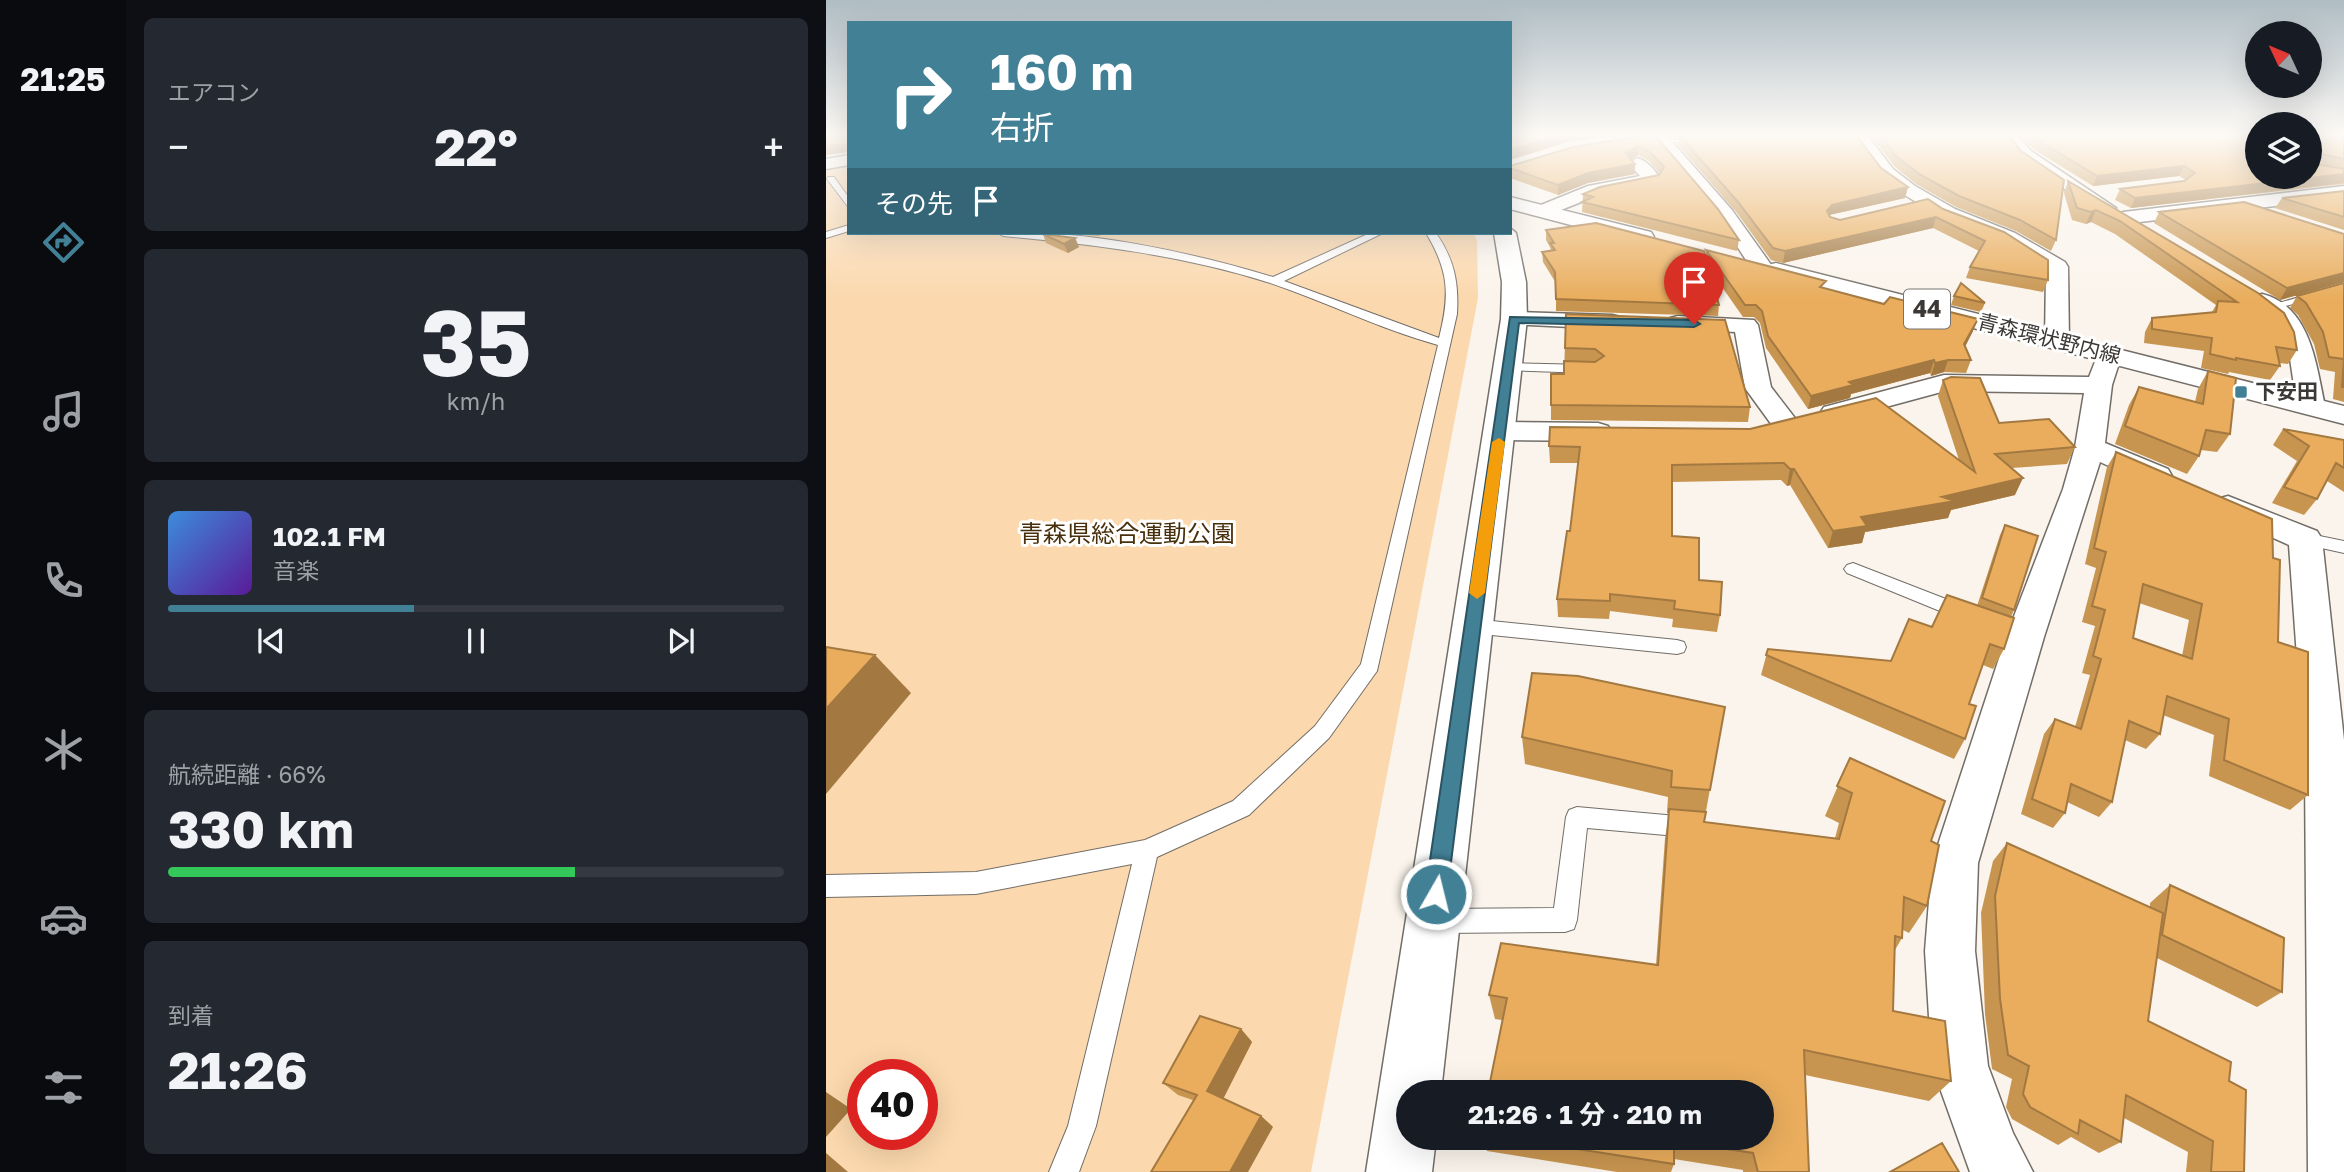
<!DOCTYPE html>
<html lang="ja">
<meta charset="utf-8">
<style>
:root{--surface:#171b24;--page:#242831;--text:#f1f3f6;--muted:#9ea1a6;--line:#363941;--accent:#428096}
body{margin:0;font-family:"Golos Text","Noto Sans JP",sans-serif;background:var(--page);color:var(--text);height:100vh;display:flex;flex-direction:column;font-size:26px;white-space:nowrap}
*{box-sizing:border-box;margin:0}
p{font-size:23px;color:var(--muted)}
.icon{flex:none;width:38px;height:38px;fill:none;stroke:currentColor;stroke-width:2;stroke-linecap:round;stroke-linejoin:round}
.map{position:relative;flex:1;overflow:hidden}
.sheet{display:flex;flex-direction:column;gap:18px;padding:18px;background:#0d0f14;width:700px}
.sheet>*{flex:none}
.hud{position:absolute;left:21px;top:21px;width:665px;height:214px;border-radius:0px;box-shadow:0 7px 28px #0002;background:#428096;color:#fff;overflow:hidden}
.needle{width:46px;rotate:314deg}
.tools{position:absolute;left:1419px;top:21px;display:grid;gap:14px}
.tools a{display:grid;place-items:center;width:77px;height:77px;border-radius:50%;background:var(--surface);box-shadow:0 7px 28px #0002;font-size:35px}
.speed{position:absolute;left:21px;top:1059px;display:flex;gap:14px;font-size:35px;font-weight:700;text-align:center}
.speed>*{display:grid;place-content:center;width:91px;height:91px;border-radius:50%;background:var(--surface);box-shadow:0 7px 28px #0002;line-height:1}
.speed .limit{border:10px solid #d22;background:#fff;color:#111}
.pin{position:absolute;display:grid;place-items:center;width:60px;height:60px;color:#fff;margin:-72px -30px;border-radius:50% 50% 50% 0;rotate:-45deg;box-shadow:0 0 7px #0007}
.pin .icon{rotate:45deg}
.me{position:absolute;width:77px;margin:-38px;rotate:8deg;stroke-linejoin:round;filter:drop-shadow(0 0 5px #0008)}
.turn{display:flex;align-items:center;gap:24px;height:147px;padding:0 28px;font-size:32px}
.turn .icon{width:91px;height:91px;stroke-width:2.5}
.turn b{display:block;font-size:49px;line-height:60px}
.then{display:flex;align-items:center;height:66px;padding:0 28px;background:#0003;gap:14px;font-size:26px}
.big{font-size:52px;font-weight:700;line-height:1.1}
.sheet .card{flex:1;display:flex;flex-direction:column;justify-content:center;gap:10px;min-width:0;padding:0 24px;border-radius:10px;background:var(--page)}
.sheet .dial{align-items:center;gap:0}
.dial b{font-size:91px;line-height:1}
.song{display:flex;align-items:center;gap:21px}
.cover{width:84px;height:84px;border-radius:10px;background:linear-gradient(135deg,hsl(210 70% 55%),hsl(270 70% 35%))}
.played{height:7px;border-radius:4px;background:linear-gradient(90deg,var(--accent) 40%,var(--line) 40%)}
.keys{display:flex;justify-content:space-around;direction:ltr}
.heat{display:flex;justify-content:space-between;align-items:center;font-size:38px;direction:ltr}
.charge{height:10px;border-radius:5px;background:linear-gradient(90deg,#34c759 66%,var(--line) 0)}
.trip{position:absolute;left:570px;top:1080px;width:378px;height:70px;border-radius:35px;background:var(--surface);box-shadow:0 7px 28px #0002;font-weight:700;line-height:70px;text-align:center}
main{display:flex;flex:1;min-height:0}
.dock{display:flex;flex-direction:column;width:126px;justify-content:space-around;align-items:center;background:#090b0e;color:var(--muted)}
.dock .icon{width:49px;height:49px}
.dock .active{color:var(--accent)}
.dock b{font-size:32px;color:var(--text)}
.map>svg:first-child{display:block}
</style>
<main>
<nav class="dock">
<b>21:25</b>
<svg class="icon active" aria-label="directions" viewBox="0 0 24 24"><path d="M12 3l9 9-9 9-9-9zM9 14v-3h6M13 9l2 2-2 2"/></svg>
<svg class="icon" aria-label="music" viewBox="0 0 24 24"><path d="M9 18V5l10-2v13"/><circle cx="6" cy="18" r="3"/><circle cx="16" cy="16" r="3"/></svg>
<svg class="icon" aria-label="phone" viewBox="0 0 24 24"><path d="M5 4h4l2 5-3 2q2 4 5 5l2-3 5 2v4C11 20 4 13 5 4z"/></svg>
<svg class="icon" aria-label="climate" viewBox="0 0 24 24"><path d="M12 3v18M4 7l16 10M4 17L20 7"/></svg>
<svg class="icon" aria-label="car" viewBox="0 0 24 24"><path d="M5 17H2v-5l4-1 3-4h7l3 4 3 1v5h-3M9 17h6M6 11h13"/><circle cx="7" cy="17" r="2"/><circle cx="17" cy="17" r="2"/></svg>
<svg class="icon" aria-label="filters" viewBox="0 0 24 24"><path d="M4 7h16M4 17h16"/><circle cx="9" cy="7" r="2"/><circle cx="15" cy="17" r="2"/></svg>
</nav>
<section class="sheet">
<div class="card"><p>エアコン</p>
<div class="heat"><a>−</a><b class="big">22°</b><a>+</a></div>
</div>
<div class="card dial"><b>35</b><p>km/h</p></div>
<div class="card">
<div class="song"><i class="cover"></i><div><b>102.1 FM</b><p>音楽</p></div></div>
<div class="played"></div>
<div class="keys"><svg class="icon" aria-label="previous" viewBox="0 0 24 24"><path d="M18 5L8 12l10 7zM5 5v14"/></svg><svg class="icon" aria-label="pause" viewBox="0 0 24 24"><path d="M8 5v14M16 5v14"/></svg><svg class="icon" aria-label="next" viewBox="0 0 24 24"><path d="M6 5l10 7-10 7zM19 5v14"/></svg></div>
</div>
<div class="card"><p>航続距離 · 66%</p><b class="big">330 km</b><div class="charge"></div></div>
<div class="card"><p>到着</p><b class="big">21:26</b></div>
</section>
<div class="map">
<svg width="1518" height="1172" viewBox="0 0 1518 1172">
<rect width="100%" height="100%" fill="#faf4ec"/>
<path fill="#fbd8ad" fill-rule="evenodd" d="M23,163V233H648L651,241L652,298L485,1172H0V167ZM37,1074H96V1134H37Z"/>
<g fill="none" stroke-linecap="round" stroke-linejoin="round">
<defs>
<path id="lane" d="M876,137L879,141L836,143L832,141Z
M2,177H8L23,198V208L1,179Z
M23,225V231L0,238V232Z
M172,233C259,229 364,252 447,277L544,233H557L458,281L613,338C624,295 623,271 600,233H610C628,259 633,282 631,314L551,671L503,738L423,815L331,857L270,1126L253,1172H223L242,1126L306,864L150,894L0,897V875L150,872L319,840L407,801L489,726L535,664L612,345C553,329 499,301 441,282C355,255 266,244 177,236Z
M1518,284V290L1445,310L1439,307Z
M682,363L762,365L768,369L762,373L677,370V364Z
M1479,533L1518,541V553L1473,543L1471,539Z
M1027,563L1143,608L1146,613L1143,618H1131L1021,573L1018,569L1021,565Z
M646,619L851,640L858,642L860,647L858,652L851,654L646,633L640,631L637,626L640,621Z
M751,807L862,817L870,820L873,827L870,834L862,837L761,828L751,920L748,929L739,932L612,933L603,930L600,921L603,912L612,909L728,908L740,817L743,810Z"/>
<path id="street" d="M786,135H840L906,210L946,266L943,271H927L893,218L827,140C812,143 798,146 786,135Z
M1025,135H1041L1067,169L1089,186L1129,209L1189,233L1239,262L1242,267L1243,342L1240,347L1231,349L1222,347L1219,342L1220,270L1175,241L1115,217L1077,194L1055,177Z
M1175,135H1191L1205,151L1290,208L1280,214L1273,212L1193,159Z
M23,155V165L0,169V159Z
M811,158C821,160 829,171 835,179L832,183L773,195L717,217L707,211L710,207L762,186L814,176L802,163Z
M1518,186V198L1297,224L1287,218L1297,212Z
M1436,294C1485,306 1490,365 1499,406L1495,412L1485,414L1475,412L1471,406L1462,345L1452,325L1425,301L1428,296Z
M688,312L786,315L794,317L798,322L794,327L786,329L680,324L676,319L680,314Z
M852,316L928,320L932,325L945,387L975,426L971,432L961,434L951,432L919,388L909,332L844,328L840,323L844,318Z
M1283,346L1292,349L1296,354L1286,385L1279,443L1342,469L1346,476L1342,483L1331,485L1320,483L1274,462L1218,637L1152,863L1149,951L1162,1066L1187,1133L1207,1172H1144L1106,1066L1099,951L1106,863L1180,637L1237,489L1249,447L1258,393L1119,391L1008,421L998,419L994,413L998,407L1118,375L1263,377L1274,349Z
M674,422L772,423L782,426L786,432L782,438L772,441L674,440L664,437L660,431L664,425Z
M1402,496L1491,531L1496,539L1518,740V1172H1482L1479,770L1463,545L1391,513L1386,506L1391,499Z"/>
<path id="secondary" d="M684,228L690,233L700,282L701,319L615,1092H583V1138H610L606,1172H540L675,319L676,282L668,233H684Z"/>
<path id="primary" d="M684,197L825,232L828,237L825,242L817,244L684,209Z
M950,263L1518,406V424L942,275L938,270L942,265Z"/>
</defs>
<use href="#lane" stroke="#726d67" stroke-width="2"/>
<use href="#street" stroke="#726d67" stroke-width="3"/>
<use href="#secondary" stroke="#726d67" stroke-width="3"/>
<use href="#primary" stroke="#726d67" stroke-width="3"/>
<use href="#lane" fill="#fff" fill-rule="evenodd"/>
<use href="#street" fill="#fff" fill-rule="evenodd"/>
<use href="#secondary" fill="#fff" fill-rule="evenodd"/>
<use href="#primary" fill="#fff" fill-rule="evenodd"/>
</g>
<path fill="#c89550" fill-rule="evenodd" d="M843,135H1030L1055,168L1082,187L1079,198L1003,215L1004,217L1014,220L1102,199L1222,280L1217,292L1140,278L1144,267L1153,251L1107,228L957,263L945,260L911,213L852,145L853,136H844Z
M1044,135H1182L1230,240L1225,251L1190,231L1130,207L1090,184L1069,167Z
M1194,135H1296L1308,136L1307,135H1518V184L1305,208L1289,200L1294,189L1360,180L1353,176L1267,186L1207,149Z
M809,137L913,240L911,251L756,212L757,194L833,175L834,174L823,161L812,155L805,159L809,164V174L762,183L732,195L684,178V166Z
M1242,181L1432,293L1471,350L1462,364L1453,363L1454,366L1444,380L1403,372L1402,374L1375,368L1378,351L1318,343L1319,332L1326,318L1386,312L1390,305L1289,234L1265,222L1260,224L1246,220L1238,193Z
M1518,191V230L1449,208L1456,198Z
M1333,212L1518,234V282L1454,300L1328,223Z
M720,230L879,256L880,250L999,288L1147,331L1139,346L1145,360L1140,373L1118,372L1105,376L1104,373L1025,394L1024,398L982,409L940,348L934,323L928,317H917L882,267L893,305L892,316L730,311V283L717,262L716,252L725,251L724,247L720,240Z
M230,233H278L273,236Z
M217,234L249,238L253,247L242,253L220,243Z
M1518,283V402L1507,399L1509,372L1494,369L1488,344L1472,315L1464,308L1471,296Z
M1128,296L1159,303L1155,312L1125,305Z
M740,314L924,407L922,422L725,420V405L738,374Z
M1382,371L1404,434L1391,452L1375,450L1373,456L1361,474L1289,444L1303,405L1313,387L1369,402L1372,389Z
M1117,380L1173,423L1249,447L1241,464L1186,468L1189,495L1125,510L1122,518L1039,532L1036,543L1002,548L964,485L961,486L955,480L846,482V536L894,615L891,632L846,627L847,619L784,611L783,619L732,617L731,599L744,531L752,463H724L723,446L1133,460L1112,396Z
M1457,429L1518,440V492L1501,481L1491,499L1478,515L1446,503L1471,461L1447,445Z
M1290,452L1447,558L1452,642L1482,795L1464,810L1383,776L1388,735L1337,715L1334,734L1320,749L1299,740L1286,802L1273,817L1241,802L1239,813L1227,828L1195,814L1218,734L1229,719L1249,727L1264,675L1256,673L1269,626L1256,622L1270,568L1259,564L1281,467ZM1313,603L1363,620L1356,656L1307,638Z
M1179,525L1188,610L1185,617L1178,649L1167,669L1157,665L1143,704L1139,739L1128,759L935,675L942,649L1065,661L1106,627L1151,606L1174,535Z
M899,707L878,822L1009,838L1013,823L999,816L1024,758L1105,841L1101,906L1083,933L1077,930L1076,938L1069,950L1067,1011L1125,1081L1103,1101L979,1075L983,1172H917V1170L848,1159V1164L845,1172H791L661,1151L656,1138H936L676,1020L669,1019L663,995L830,965L839,838L843,813H841L842,797L699,764L696,737Z
M1181,843L1324,907V903L1344,885L1456,992L1431,1007L1331,958L1322,1021L1403,1081L1418,1172H1360L1362,1152L1298,1118L1295,1142L1273,1153L1245,1137L1232,1145L1186,1119L1180,1107L1186,1079L1166,1069L1159,1014L1155,913L1167,861Z
M415,1029L426,1042L397,1099L435,1116L447,1127L352,1095L337,1083Z"/>
<path fill="#a37941" d="M736,135H790L742,142L684,160V150Z
M18,145L23,152L0,155V146Z
M812,146V155L799,163L800,153Z
M809,164V174L762,183L732,195V185L762,173Z
M1358,166L1353,176L1267,186L1271,176Z
M1518,174V183L1305,208L1309,198Z
M1082,187L1079,198L1003,215L1001,211L1006,205Z
M1270,210L1265,222L1260,224L1265,212Z
M1110,217L1107,228L957,263L959,251Z
M249,238L253,247L242,253L238,244Z
M1518,273V282L1454,300L1461,288Z
M1152,319L1147,331L1134,357L1138,344Z
M1108,360L1104,373L1025,394L1024,398L982,409L985,396L1023,382Z
M1122,360L1118,372L1105,376L1109,363Z
M964,469H968L964,485L961,486Z
M1197,478L1189,495L1125,510L1122,518L1039,532L1036,543L1002,548L1007,531L1035,517Z
M49,655L85,693L0,794V709Z
M415,1029L426,1042L395,1103L381,1091Z
M0,1092L25,1109L0,1137Z
M435,1116L447,1127L422,1172H404Z
M0,1153L22,1172H0Z"/>
<path fill="#e9ad5d" stroke="#a37941" stroke-width="2" fill-rule="evenodd" d="M0,135H23V146L21,147L18,145L0,146Z
M684,135H736L684,150Z
M812,135H829L892,209L913,240L756,202L767,197L757,194L774,187L833,175L838,167L824,152L812,146L800,153L809,164L762,173L732,185L684,168V166L747,147L809,137Z
M853,135H1030L1055,168L1082,187L1006,205L1001,211L1004,217L1014,220L1102,199L1117,209L1178,232L1222,260V280L1144,267L1159,241L1110,217L959,251L947,248L912,202Z
M1054,135H1182L1195,151L1238,180L1230,240L1194,220L1133,196L1093,174L1071,157Z
M1206,135H1296L1310,136L1311,135H1432V177H1484V135H1518V159L1490,153L1487,155L1489,164L1518,169V174L1309,198L1294,189L1358,181L1369,173L1358,166L1271,176L1210,139Z
M1242,181L1432,293L1458,313L1468,332L1471,350L1450,347L1454,366L1410,358V360L1384,354L1386,338L1326,329V318L1390,312L1392,301L1411,302L1294,221L1270,210L1265,212L1251,208Z
M1518,191V217L1456,198Z
M1418,202L1518,234V273L1461,288L1333,212Z
M770,223L878,251L893,305L730,299L729,272L716,252L729,250L724,243H728L720,230Z
M217,234L249,238L238,244Z
M880,250L1000,281L994,287L1058,304L1064,297L1152,319L1138,344L1145,360H1122L1109,363L1108,360L1023,382L1027,385L985,396L942,336L936,311L930,305H919Z
M1135,283L1159,303L1128,296Z
M1518,283V387H1516L1518,359L1503,357L1497,332L1480,303L1471,296Z
M740,314L899,320L924,407L725,405V374H738V361L769,362L778,356L769,349L739,348Z
M1382,371L1410,378L1404,434L1380,430L1373,456L1299,426L1313,387L1377,404Z
M1125,377L1154,378L1173,423L1223,419L1249,447L1169,454L1197,478L1116,497L1129,501L1035,517L1041,526L1007,531L968,469H964L958,463L846,465V536L873,538V580L896,582L894,615L848,609L849,601L784,594V601L731,599L741,531H744L754,447L723,446L724,427L924,429L1050,398L1149,472L1117,380Z
M1457,429L1518,440V468L1510,463L1491,499L1458,487L1483,446Z
M1290,452L1446,519L1447,558L1454,560L1452,642L1482,652V795L1398,760L1403,719L1341,696L1334,734L1303,721L1286,802L1245,784L1239,813L1206,799L1229,719L1255,729L1275,659L1267,656L1279,610L1266,606L1280,552L1268,548ZM1317,584L1376,604L1366,659L1307,638Z
M1179,525L1212,536L1188,610L1156,598Z
M1121,595L1188,618L1178,649L1164,644L1143,704L1150,706L1139,739L940,655L942,649L1065,661L1083,619L1106,627Z
M0,647L49,655L0,709Z
M706,673L752,676L899,707L884,790L845,787L846,771L696,737Z
M1024,758L1119,801L1105,841L1113,845L1101,906L1078,897L1076,938L1069,936L1067,1011L1119,1021L1125,1081L978,1050L983,1172H932L927,1153L848,1141V1164L681,1138H936V1092H662L681,998L663,995L675,943L832,965L843,809L880,812L878,822L1013,839L1026,793L1011,786Z
M1181,843L1337,913L1322,1021L1405,1062L1403,1081L1420,1090L1418,1172H1385L1387,1141L1300,1095L1295,1142L1254,1120L1252,1134L1204,1107L1197,1094L1203,1066L1182,1055L1174,999L1169,896Z
M1344,885L1458,938L1456,992L1336,935Z
M374,1016L415,1029L381,1091L435,1116L404,1172H325L371,1095L337,1083Z
M1116,1143L1133,1172H1064Z"/>
<linearGradient id="sky" x2="0" y2="1"><stop stop-color="#afbdc4"/><stop offset="0.45" stop-color="#fdfaf6"/><stop offset="1" stop-color="#fdfaf6" stop-opacity="0"/></linearGradient>
<rect width="1518" height="299" fill="url(#sky)"/>
<path fill="#428096" stroke="#2b5362" stroke-width="2" d="M684,317L868,320L874,324L868,327L693,323L621,894L618,902L610,905L603,902L599,894Z"/>
<path fill="#f59e0b" d="M673,438L679,442L659,593L651,599L643,593L666,442Z"/>
<rect fill="#428096" stroke="#fff" stroke-width="2.5" x="1408" y="385" width="14" height="14" rx="3.5"/>
<g text-anchor="middle" stroke-width="6" stroke-linejoin="round" paint-order="stroke">
<g font-size="21" fill="#3b3835" stroke="#fff">
<text transform="translate(1223 339) rotate(14)" y="7">青森環状野内線</text>
</g>
<g font-size="21" font-weight="bold" fill="#3b3835" stroke="#fff" text-anchor="start">
<text x="1429" y="399">下安田</text>
</g>
<rect fill="#fff" stroke="#767472" stroke-width="2" x="1078" y="289.5" width="46" height="39" rx="5"/>
<g font-size="23" font-weight="bold" fill="#3b3835">
<text x="1101" y="317">44</text>
</g>
<g font-size="24" fill="#48300d" stroke="#fff">
<text x="301" y="542">青森県総合運動公園</text>
</g>
</g>
</svg>
<div class="tools">
<a><svg class="needle" viewBox="-14 -14 28 28"><path d="M0-13l5 13h-10z" fill="#e53935"/><path d="M0 13l5-13h-10z" fill="#9ea1a6"/></svg></a>
<a><svg class="icon" aria-label="layers" viewBox="0 0 24 24"><path d="M12 4l9 5-9 5-9-5zM3 14l9 5 9-5"/></svg></a>
</div>
<div class="speed"><div class="limit">40</div></div>
<div class="pin" style="left:868px;top:324px;background:#d93025"><svg class="icon" aria-label="arrive" viewBox="0 0 24 24"><path d="M6 21V4h12l-3 4 3 4H6"/></svg></div>
<svg class="me" style="left:610px;top:894px" viewBox="-20 -20 40 40"><circle r="17" fill="#428096" stroke="#fff" stroke-width="3"/><path d="M0-11L8 9 0 5-8 9z" fill="#fff"/></svg>
<div class="trip">21:26 · 1 分 · 210 m</div>
<div class="hud">
<div class="turn"><svg class="icon" aria-label="right" viewBox="0 0 24 24"><path d="M7 20v-9h11M14 6l5 5-5 5"/></svg><div><b>160 m</b>右折</div></div>
<div class="then">その先<svg class="icon" aria-label="arrive" viewBox="0 0 24 24"><path d="M6 21V4h12l-3 4 3 4H6"/></svg></div>
</div>
</div>
</main>
